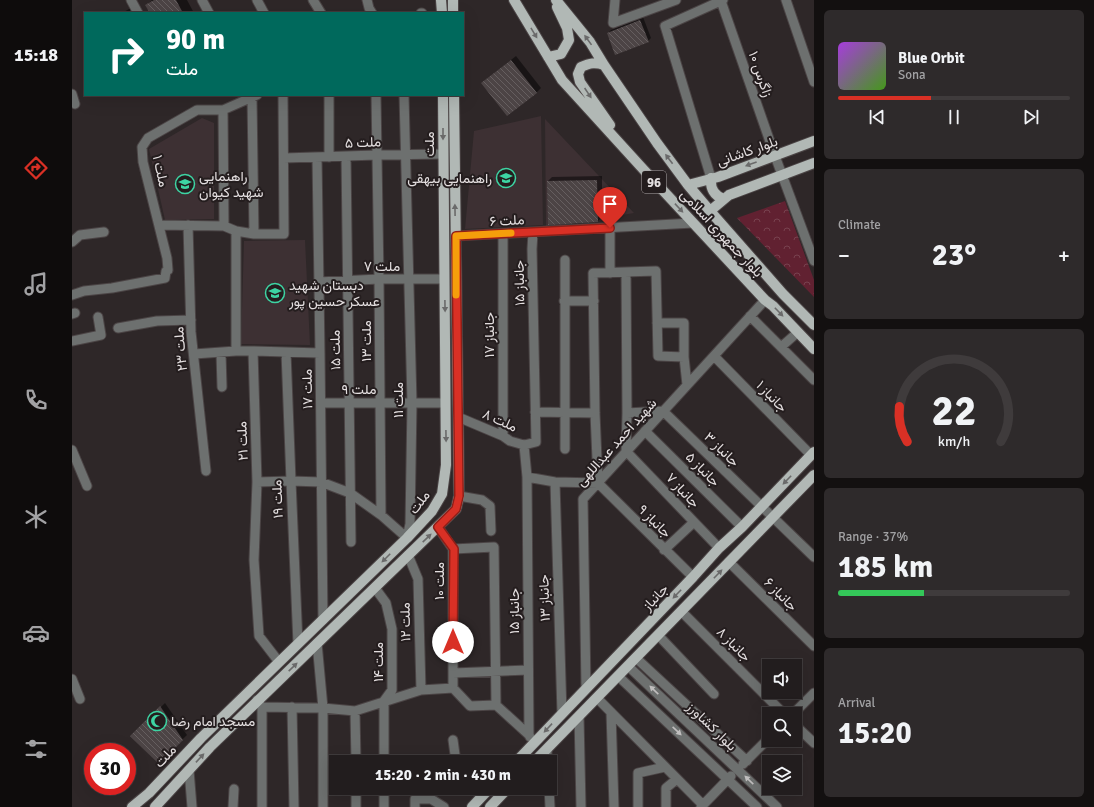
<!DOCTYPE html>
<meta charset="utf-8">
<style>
:root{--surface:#221d1e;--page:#2e2a2b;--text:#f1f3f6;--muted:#a2a2a4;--line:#3f3b3c;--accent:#d93025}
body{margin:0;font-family:Signika,Vazirmatn,sans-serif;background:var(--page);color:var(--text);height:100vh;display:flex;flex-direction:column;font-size:15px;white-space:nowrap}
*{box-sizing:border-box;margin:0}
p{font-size:13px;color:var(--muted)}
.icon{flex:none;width:22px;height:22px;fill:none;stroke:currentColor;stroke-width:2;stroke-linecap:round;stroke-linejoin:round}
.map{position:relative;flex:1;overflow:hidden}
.sheet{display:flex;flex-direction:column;gap:10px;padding:10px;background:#131010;width:280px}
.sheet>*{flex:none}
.guide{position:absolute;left:12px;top:12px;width:380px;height:84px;border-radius:0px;box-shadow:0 4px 16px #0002,0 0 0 1px var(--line);background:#00695c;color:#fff;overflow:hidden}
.fabs{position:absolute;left:690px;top:659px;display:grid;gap:8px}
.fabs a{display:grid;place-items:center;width:40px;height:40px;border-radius:0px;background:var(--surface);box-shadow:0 4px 16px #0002,0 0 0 1px var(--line);font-size:20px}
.speed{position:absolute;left:12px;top:743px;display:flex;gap:8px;font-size:20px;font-weight:700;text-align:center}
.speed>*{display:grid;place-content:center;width:52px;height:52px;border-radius:50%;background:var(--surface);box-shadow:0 4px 16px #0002,0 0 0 1px var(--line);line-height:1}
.speed .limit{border:6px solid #d22;background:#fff;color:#111}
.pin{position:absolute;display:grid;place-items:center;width:34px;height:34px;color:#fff;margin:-41px -17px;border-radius:50% 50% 50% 0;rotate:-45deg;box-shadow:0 0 4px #0007}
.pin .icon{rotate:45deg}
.me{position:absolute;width:44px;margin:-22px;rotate:0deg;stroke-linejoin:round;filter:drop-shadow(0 0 3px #0008)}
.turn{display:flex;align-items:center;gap:14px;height:84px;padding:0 16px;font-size:18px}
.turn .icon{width:52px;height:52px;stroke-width:2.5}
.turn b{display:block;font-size:28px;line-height:34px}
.big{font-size:30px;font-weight:700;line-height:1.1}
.sheet .tile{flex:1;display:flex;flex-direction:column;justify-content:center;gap:6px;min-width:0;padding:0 14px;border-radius:6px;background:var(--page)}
.sheet .dial{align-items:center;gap:0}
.dial svg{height:104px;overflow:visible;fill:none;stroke:var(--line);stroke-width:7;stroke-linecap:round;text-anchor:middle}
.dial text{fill:var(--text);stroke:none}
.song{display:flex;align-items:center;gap:12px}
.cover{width:48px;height:48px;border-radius:6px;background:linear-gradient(135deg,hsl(280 70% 55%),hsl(100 70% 35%))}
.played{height:4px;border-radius:2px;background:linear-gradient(90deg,var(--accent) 40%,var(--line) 40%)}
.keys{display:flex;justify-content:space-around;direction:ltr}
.heat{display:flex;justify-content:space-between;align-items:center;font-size:22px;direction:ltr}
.charge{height:6px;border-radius:3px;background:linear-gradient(90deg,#34c759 37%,var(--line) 0)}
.trip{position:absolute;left:257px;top:755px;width:228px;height:40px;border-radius:0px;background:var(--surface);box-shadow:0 4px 16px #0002,0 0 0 1px var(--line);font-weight:700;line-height:40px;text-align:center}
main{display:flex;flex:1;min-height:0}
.dock{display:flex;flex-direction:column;width:72px;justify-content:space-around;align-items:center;background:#0e0c0c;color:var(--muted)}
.dock .icon{width:28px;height:28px}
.dock .current{color:var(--accent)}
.dock b{font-size:18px;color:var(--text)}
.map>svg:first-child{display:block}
</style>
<main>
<nav class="dock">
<b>15:18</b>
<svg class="icon current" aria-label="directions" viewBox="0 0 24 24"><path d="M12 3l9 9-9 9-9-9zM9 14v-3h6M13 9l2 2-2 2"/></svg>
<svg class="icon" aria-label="music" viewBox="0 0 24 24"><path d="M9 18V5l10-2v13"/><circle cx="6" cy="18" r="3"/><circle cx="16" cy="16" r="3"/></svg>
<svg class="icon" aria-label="phone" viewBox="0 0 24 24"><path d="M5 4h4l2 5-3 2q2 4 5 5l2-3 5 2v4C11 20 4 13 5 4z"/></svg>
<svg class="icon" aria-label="climate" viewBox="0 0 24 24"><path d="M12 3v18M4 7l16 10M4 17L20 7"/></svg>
<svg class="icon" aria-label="car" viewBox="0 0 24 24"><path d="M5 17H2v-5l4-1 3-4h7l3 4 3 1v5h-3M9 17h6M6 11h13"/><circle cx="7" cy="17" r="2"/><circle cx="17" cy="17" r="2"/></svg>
<svg class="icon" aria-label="filters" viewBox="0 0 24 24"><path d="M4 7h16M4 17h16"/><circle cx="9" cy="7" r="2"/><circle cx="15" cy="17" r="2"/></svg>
</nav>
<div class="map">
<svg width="742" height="807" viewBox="0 0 742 807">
<defs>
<pattern id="park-crowns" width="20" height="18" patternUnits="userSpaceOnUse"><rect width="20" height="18" fill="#612131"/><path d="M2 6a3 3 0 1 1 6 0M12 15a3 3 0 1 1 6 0" fill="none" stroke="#78414f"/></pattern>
<pattern id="building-back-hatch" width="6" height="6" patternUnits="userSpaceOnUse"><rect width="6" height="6" fill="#4c4445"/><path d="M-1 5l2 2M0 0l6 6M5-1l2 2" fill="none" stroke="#665f60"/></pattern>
</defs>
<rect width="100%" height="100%" fill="#2e2728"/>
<path fill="#3d3033" d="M469,116L471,225L393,229L402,131Z
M130,118L142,123V219L93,220L77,149Z
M473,119L562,213L474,228Z
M233,240L238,345L169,344L172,241Z"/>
<path fill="url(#park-crowns)" d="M713,201L742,280V297L665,218Z"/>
<path fill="#0007" d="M80,0H115L122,13H79L75,5Z
M64,5L69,13H50Z
M571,17L579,38L576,41L536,33L539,30Z
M444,56L469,88L464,93L410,83Z
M530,176V217L526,221L476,181L480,177Z
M93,703L115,735L87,762L59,736Z"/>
<path fill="url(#building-back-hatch)" d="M82,0H104L111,13H78L73,5Z
M568,20L577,42L543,55L535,33Z
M439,60L465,93L435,116L409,83Z
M525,180L526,222L476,225L475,181Z
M88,706L111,740L87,764L58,736Z"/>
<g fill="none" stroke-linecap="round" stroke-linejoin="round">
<defs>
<path id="minor" d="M59,0L66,13
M130,0L137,13
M185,0L192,13
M241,0L249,13
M295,0L297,8L300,13
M543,0L541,23L604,0
M714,0L742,82
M649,1L703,156L742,261
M349,13H350
M0,94L3,104
M304,95L307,279L309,515
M180,98L182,234
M151,110L152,226
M274,156L279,542
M245,157L248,353L251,620
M257,157V95
M212,158L305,155L371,154
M639,178L593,26L651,0
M87,225L152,226L164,231L182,234H212L211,95
M116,225L119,332L134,471
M538,228V273
M164,231V351H181L185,482L182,560L187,636L207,662
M384,236L621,223
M0,242L8,235L32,232
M493,260V449
M554,272L555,413L554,451L647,548
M247,282L307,279H372
M0,295L12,291L40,288L93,278L94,271L96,270L95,258L71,162L70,147L76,138L125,110H151L185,95
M492,301H522
M0,314L3,313
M678,316L742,380
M585,323H612V357
M46,328L85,321L119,320
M0,341L29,335L26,317
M709,347L726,332
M181,351L248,353
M214,352L219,481L226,644
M149,353L150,387
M122,354L164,351
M642,356L739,455
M249,403H373
M463,412L523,413
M555,413L591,411L742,557
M386,417L431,436L438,441L452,445L455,477L483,482L526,483
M573,431L670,527
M431,436V234
M452,445L464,442L460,249L461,232
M0,450L15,486
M455,477L457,735L458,737
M185,482L219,481L249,482L278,493L309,515L335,538L338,524L340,403L332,95
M483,482L490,714
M526,483L523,413L521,273L584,271L586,356L612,357L615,385
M526,483L621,577
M387,496L410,500L418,506L419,531
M366,527L381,549V688
M381,549L422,547L424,705
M592,550L622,522
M336,555L346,579L349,690
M657,562L742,646
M303,588L314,603L320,629V690L312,701V762
M609,611L712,714
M586,635L642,694
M245,643L251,708V807
M564,658L675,761
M556,666L705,807
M381,673L456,670
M546,676L685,807
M0,679L8,699
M514,688L511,499L693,300
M525,698L631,805
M185,700L190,707L251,708L283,711L349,690L381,688L398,706L424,705L457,735
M220,707L222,807
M283,711L284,762
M539,712L542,807
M721,714L742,693
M507,716L509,807
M723,725L742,743
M381,740L384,762
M475,749V762
M671,764L697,738
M117,770L120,807
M284,788V807
M312,788V807
M404,788L410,796
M477,788L478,807
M161,807L162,789
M190,807V707
M343,807V799H359L372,807
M566,807V773L593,767
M594,807V788L605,779
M629,807L659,776"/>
<path id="major" d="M369,0L370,13
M381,0V13
M442,0L490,80L571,169L693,300L701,306L742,349
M484,0L518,42L532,65L585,143L616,185L638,211L711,294L742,325
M476,57L489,54L497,40L495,28L485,7
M532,65C523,62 518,63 509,67L506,74L508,82L538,125
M639,178C638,188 642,196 652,199
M616,185L646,177L742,141
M638,211L657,195L742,163
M444,762L621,577L647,548L670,527L742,452
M462,762L742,475
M60,807L77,793L129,738L335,538L360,511L370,494L374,465L371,95
M83,807L138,747L384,509L387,496L382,95
M400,807L418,788
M418,807L436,788"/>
</defs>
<use href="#minor" stroke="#4b4445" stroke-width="11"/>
<use href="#major" stroke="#4b4445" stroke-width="12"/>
<use href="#minor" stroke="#6d706f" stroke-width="9"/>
<use href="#major" stroke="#b1b8b5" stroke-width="10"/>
</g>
<defs><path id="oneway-solid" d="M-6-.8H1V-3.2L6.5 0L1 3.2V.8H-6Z"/></defs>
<g fill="#6a6a6a">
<use href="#oneway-solid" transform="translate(462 33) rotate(59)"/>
<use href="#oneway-solid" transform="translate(516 40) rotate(-126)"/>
<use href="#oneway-solid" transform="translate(516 93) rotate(56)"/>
<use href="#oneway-solid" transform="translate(371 134) rotate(90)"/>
<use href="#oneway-solid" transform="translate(597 159) rotate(-127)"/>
<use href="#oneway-solid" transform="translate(679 164) rotate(160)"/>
<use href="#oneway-solid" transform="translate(607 208) rotate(47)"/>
<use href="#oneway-solid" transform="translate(383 210) rotate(-91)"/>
<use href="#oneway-solid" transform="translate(373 306) rotate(89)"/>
<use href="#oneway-solid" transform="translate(707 312) rotate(46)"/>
<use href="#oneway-solid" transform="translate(374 436) rotate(89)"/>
<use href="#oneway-solid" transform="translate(715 480) rotate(134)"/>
<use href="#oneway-solid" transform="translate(355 538) rotate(-44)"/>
<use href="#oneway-solid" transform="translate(314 558) rotate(135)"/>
<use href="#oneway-solid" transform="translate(646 574) rotate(-46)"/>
<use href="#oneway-solid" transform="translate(605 594) rotate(134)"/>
<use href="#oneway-solid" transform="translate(221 667) rotate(-44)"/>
<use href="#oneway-solid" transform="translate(476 728) rotate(133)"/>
<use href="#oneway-solid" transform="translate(128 758) rotate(-47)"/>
</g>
<g fill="#c0bebe">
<use href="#oneway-solid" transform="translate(582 690) rotate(-136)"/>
<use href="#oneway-solid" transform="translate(605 731) rotate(43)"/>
<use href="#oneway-solid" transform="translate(677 780) rotate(-136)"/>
</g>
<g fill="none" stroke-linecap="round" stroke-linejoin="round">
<defs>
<path id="route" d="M381,642L382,549L366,527L384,509L387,496L384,236L538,228"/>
</defs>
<use href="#route" stroke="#8d1f18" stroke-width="10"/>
<use href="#route" stroke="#d93025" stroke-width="7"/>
<path stroke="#f59e0b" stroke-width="7" d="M384,295V236L439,233"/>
</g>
<defs>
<symbol id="school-ring" viewBox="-11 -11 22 22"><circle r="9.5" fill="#241d1e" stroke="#3dd4a3" stroke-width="1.5"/><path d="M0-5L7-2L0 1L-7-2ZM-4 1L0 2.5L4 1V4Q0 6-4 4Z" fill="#3dd4a3"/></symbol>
<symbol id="mosque-ring" viewBox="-11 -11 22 22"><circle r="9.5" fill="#241d1e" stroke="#3dd4a3" stroke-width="1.5"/><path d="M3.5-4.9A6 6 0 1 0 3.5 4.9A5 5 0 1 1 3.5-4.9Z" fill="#3dd4a3"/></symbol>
</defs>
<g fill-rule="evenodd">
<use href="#school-ring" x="423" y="167" width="22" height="22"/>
<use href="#school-ring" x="102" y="173" width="22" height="22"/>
<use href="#school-ring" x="192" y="282" width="22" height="22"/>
<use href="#mosque-ring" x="74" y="710" width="22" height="22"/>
</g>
<g text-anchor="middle" stroke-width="4" stroke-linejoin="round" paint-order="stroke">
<rect fill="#241d1e" stroke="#aaa5a6" stroke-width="1" x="570" y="171" width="24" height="22" rx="3"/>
<g font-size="13" font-weight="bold" fill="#e4dfe0">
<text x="582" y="187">96</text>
</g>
<g font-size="14" fill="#e4dfe0" stroke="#241d1e">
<text transform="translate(689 74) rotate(71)" y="5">زاگرس ۱۰</text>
<text transform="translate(291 142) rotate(-2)" y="5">ملت ۵</text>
<text transform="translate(357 144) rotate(-90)" y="5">ملت</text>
<text transform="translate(675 151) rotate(-20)" y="5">بلوار کاشانی</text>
<text transform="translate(89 171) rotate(78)" y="5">ملت ۱</text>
<text transform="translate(435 220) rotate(-3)" y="5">ملت ۶</text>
<text transform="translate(650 233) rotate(47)" y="5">بلوار جمهوری اسلامی</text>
<text x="310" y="271">ملت ۷</text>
<text transform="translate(447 283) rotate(-91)" y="5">جانباز ۱۵</text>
<text transform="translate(417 335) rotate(-90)" y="5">جانباز ۱۷</text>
<text transform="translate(294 341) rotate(-90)" y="5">ملت ۱۳</text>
<text transform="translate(108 349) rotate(-95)" y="5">ملت ۲۳</text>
<text transform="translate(263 350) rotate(-91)" y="5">ملت ۱۵</text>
<text transform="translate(235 389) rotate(-91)" y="5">ملت ۱۷</text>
<text x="287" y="394">ملت ۹</text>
<text transform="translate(700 396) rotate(46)" y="5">جانباز ۱</text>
<text transform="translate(326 400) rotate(-90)" y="5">ملت ۱۱</text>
<text transform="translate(428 420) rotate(24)" y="5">ملت ۸</text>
<text transform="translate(170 441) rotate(-92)" y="5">ملت ۲۱</text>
<text transform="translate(544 442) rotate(-48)" y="5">شهید احمد عبداللهی</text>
<text transform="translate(650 449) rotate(44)" y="5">جانباز ۳</text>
<text transform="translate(631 469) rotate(45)" y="5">جانباز ۵</text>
<text transform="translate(611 490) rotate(47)" y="5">جانباز ۷</text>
<text transform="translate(205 499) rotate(-92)" y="5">ملت ۱۹</text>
<text transform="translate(347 502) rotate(-53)" y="5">ملت</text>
<text transform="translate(583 521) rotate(45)" y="5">جانباز ۹</text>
<text transform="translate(367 581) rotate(-90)" y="5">ملت ۱۰</text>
<text transform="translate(709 594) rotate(45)" y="5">جانباز ۶</text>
<text transform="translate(583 597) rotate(-46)" y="5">جانباز</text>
<text transform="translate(472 598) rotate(-92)" y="5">جانباز ۱۳</text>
<text transform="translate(442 611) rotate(-90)" y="5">جانباز ۱۵</text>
<text transform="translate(333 622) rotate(-91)" y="5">ملت ۱۲</text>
<text transform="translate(662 644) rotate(45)" y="5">جانباز ۸</text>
<text transform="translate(306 662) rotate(-90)" y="5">ملت ۱۴</text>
<text transform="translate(640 726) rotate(44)" y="5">بلوار کشاورز</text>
<text transform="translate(93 756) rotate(-47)" y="5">ملت</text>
</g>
<g font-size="14" fill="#e4dfe0" stroke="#241d1e" text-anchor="start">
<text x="127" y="181">راهنمایی<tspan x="127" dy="16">شهید کیوان</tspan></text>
<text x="420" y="183" text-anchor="end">راهنمایی بیهقی</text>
<text x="217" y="290">دبستان شهید<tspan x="217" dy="16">عسکر حسین پور</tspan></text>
<text x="99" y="726">مسجد امام رضا</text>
</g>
</g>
</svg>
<div class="fabs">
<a><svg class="icon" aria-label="sound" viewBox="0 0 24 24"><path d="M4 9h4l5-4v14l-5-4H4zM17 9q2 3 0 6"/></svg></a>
<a><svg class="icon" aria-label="search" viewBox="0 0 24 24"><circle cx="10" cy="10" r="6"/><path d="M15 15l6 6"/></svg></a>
<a><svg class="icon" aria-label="layers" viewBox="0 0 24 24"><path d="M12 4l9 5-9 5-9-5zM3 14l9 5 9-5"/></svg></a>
</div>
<div class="speed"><div class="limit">30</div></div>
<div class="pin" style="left:538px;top:228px;background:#d93025"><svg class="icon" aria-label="arrive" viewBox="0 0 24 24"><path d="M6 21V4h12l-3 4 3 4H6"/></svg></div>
<svg class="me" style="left:381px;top:642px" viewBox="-20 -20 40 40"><circle r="19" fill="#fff"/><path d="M0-13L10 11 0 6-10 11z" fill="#d93025"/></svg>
<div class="trip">15:20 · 2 min · 430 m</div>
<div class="guide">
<div class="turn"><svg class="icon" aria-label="right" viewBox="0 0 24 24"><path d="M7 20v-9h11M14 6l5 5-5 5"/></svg><div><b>90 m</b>ملت</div></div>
</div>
</div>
<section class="sheet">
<div class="tile">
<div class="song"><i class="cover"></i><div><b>Blue Orbit</b><p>Sona</p></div></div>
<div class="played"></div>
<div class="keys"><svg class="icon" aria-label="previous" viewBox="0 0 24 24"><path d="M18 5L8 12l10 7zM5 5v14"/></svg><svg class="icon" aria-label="pause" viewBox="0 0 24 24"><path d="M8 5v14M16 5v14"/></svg><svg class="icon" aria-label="next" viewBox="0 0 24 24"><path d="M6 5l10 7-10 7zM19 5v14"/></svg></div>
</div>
<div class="tile"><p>Climate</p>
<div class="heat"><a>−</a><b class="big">23°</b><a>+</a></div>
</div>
<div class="tile dial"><svg viewBox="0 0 100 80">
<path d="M14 69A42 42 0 1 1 86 69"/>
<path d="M14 69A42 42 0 0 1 8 42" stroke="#d93025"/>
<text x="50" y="56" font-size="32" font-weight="700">22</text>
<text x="50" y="72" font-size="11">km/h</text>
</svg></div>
<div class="tile"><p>Range · 37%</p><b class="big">185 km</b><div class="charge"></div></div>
<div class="tile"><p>Arrival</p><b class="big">15:20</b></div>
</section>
</main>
